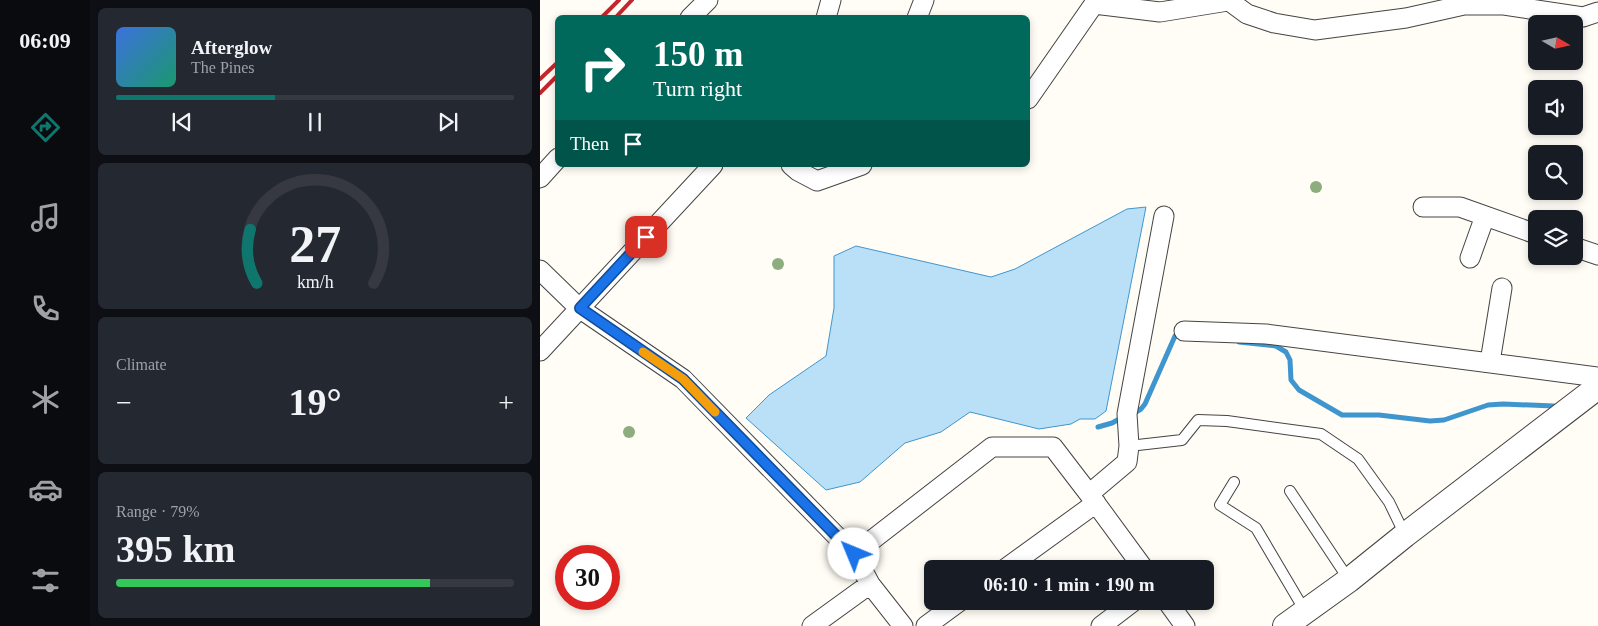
<!DOCTYPE html>
<meta charset="utf-8">
<style>
:root{--surface:#171b24;--page:#242831;--text:#f1f3f6;--muted:#9ea1a6;--line:#363941;--accent:#0f766e}
body{margin:0;font-family:Georgia,serif;background:var(--page);color:var(--text);height:100vh;display:flex;flex-direction:column;font-size:19px;white-space:nowrap}
*{box-sizing:border-box;margin:0}
p{font-size:16px;color:var(--muted)}
.icon{flex:none;width:28px;height:28px;fill:none;stroke:currentColor;stroke-width:2;stroke-linecap:round;stroke-linejoin:round}
.map{position:relative;flex:1;overflow:hidden}
.side{display:flex;flex-direction:column;gap:8px;padding:8px;background:#0d0f14;width:450px}
.side>*{flex:none}
.hud{position:absolute;left:15px;top:15px;width:475px;height:152px;border-radius:8px;box-shadow:0 2px 8px #0003;background:#00695c;color:#fff;overflow:hidden}
.needle{width:32px;rotate:99deg}
.buttons{position:absolute;left:988px;top:15px;display:grid;gap:10px}
.buttons a{display:grid;place-items:center;width:55px;height:55px;border-radius:8px;background:var(--surface);box-shadow:0 2px 8px #0003;font-size:25px}
.speed{position:absolute;left:15px;top:545px;display:flex;gap:10px;font-size:25px;font-weight:700;text-align:center}
.speed>*{display:grid;place-content:center;width:65px;height:65px;border-radius:50%;background:var(--surface);box-shadow:0 2px 8px #0003;line-height:1}
.speed .limit{border:8px solid #d22;background:#fff;color:#111}
.pin{position:absolute;display:grid;place-items:center;width:42px;height:42px;color:#fff;margin:-21px;border-radius:10px;box-shadow:0 2px 8px #0006}
.me{position:absolute;width:55px;margin:-28px;rotate:315deg;stroke-linejoin:round;filter:drop-shadow(0 0 4px #0008)}
.turn{display:flex;align-items:center;gap:18px;height:105px;padding:0 15px;font-size:22px}
.turn .icon{width:65px;height:65px;stroke-width:2.5}
.turn b{display:block;font-size:35px;line-height:42px}
.then{display:flex;align-items:center;height:48px;padding:0 15px;background:#0003;gap:10px;font-size:19px}
.big{font-size:38px;font-weight:700;line-height:1.1}
.side .widget{flex:1;display:flex;flex-direction:column;justify-content:center;gap:8px;min-width:0;padding:0 18px;border-radius:8px;background:var(--page)}
.side .dial{align-items:center;gap:0}
.dial svg{height:130px;overflow:visible;fill:none;stroke:var(--line);stroke-width:7;stroke-linecap:round;text-anchor:middle}
.dial text{fill:var(--text);stroke:none}
.song{display:flex;align-items:center;gap:15px}
.cover{width:60px;height:60px;border-radius:8px;background:linear-gradient(135deg,hsl(220 70% 55%),hsl(160 70% 35%))}
.played{height:5px;border-radius:2px;background:linear-gradient(90deg,var(--accent) 40%,var(--line) 40%)}
.keys{display:flex;justify-content:space-around;direction:ltr}
.heat{display:flex;justify-content:space-between;align-items:center;font-size:28px;direction:ltr}
.charge{height:8px;border-radius:4px;background:linear-gradient(90deg,#34c759 79%,var(--line) 0)}
.trip{position:absolute;left:384px;top:560px;width:290px;height:50px;border-radius:8px;background:var(--surface);box-shadow:0 2px 8px #0003;font-weight:700;line-height:50px;text-align:center}
main{display:flex;flex:1;min-height:0}
.tabs{display:flex;flex-direction:column;width:90px;justify-content:space-around;align-items:center;background:#090b0e;color:var(--muted)}
.tabs .icon{width:35px;height:35px}
.tabs .active{color:var(--accent)}
.tabs b{font-size:22px;color:var(--text)}
.map>svg:first-child{display:block}
</style>
<main>
<nav class="tabs">
<b>06:09</b>
<svg class="icon active" aria-label="directions" viewBox="0 0 24 24"><path d="M12 3l9 9-9 9-9-9zM9 14v-3h6M13 9l2 2-2 2"/></svg>
<svg class="icon" aria-label="music" viewBox="0 0 24 24"><path d="M9 18V5l10-2v13"/><circle cx="6" cy="18" r="3"/><circle cx="16" cy="16" r="3"/></svg>
<svg class="icon" aria-label="phone" viewBox="0 0 24 24"><path d="M5 4h4l2 5-3 2q2 4 5 5l2-3 5 2v4C11 20 4 13 5 4z"/></svg>
<svg class="icon" aria-label="climate" viewBox="0 0 24 24"><path d="M12 3v18M4 7l16 10M4 17L20 7"/></svg>
<svg class="icon" aria-label="car" viewBox="0 0 24 24"><path d="M5 17H2v-5l4-1 3-4h7l3 4 3 1v5h-3M9 17h6M6 11h13"/><circle cx="7" cy="17" r="2"/><circle cx="17" cy="17" r="2"/></svg>
<svg class="icon" aria-label="filters" viewBox="0 0 24 24"><path d="M4 7h16M4 17h16"/><circle cx="9" cy="7" r="2"/><circle cx="15" cy="17" r="2"/></svg>
</nav>
<section class="side">
<div class="widget">
<div class="song"><i class="cover"></i><div><b>Afterglow</b><p>The Pines</p></div></div>
<div class="played"></div>
<div class="keys"><svg class="icon" aria-label="previous" viewBox="0 0 24 24"><path d="M18 5L8 12l10 7zM5 5v14"/></svg><svg class="icon" aria-label="pause" viewBox="0 0 24 24"><path d="M8 5v14M16 5v14"/></svg><svg class="icon" aria-label="next" viewBox="0 0 24 24"><path d="M6 5l10 7-10 7zM19 5v14"/></svg></div>
</div>
<div class="widget dial"><svg viewBox="0 0 100 80">
<path d="M14 69A42 42 0 1 1 86 69"/>
<path d="M14 69A42 42 0 0 1 10 36" stroke="#0f766e"/>
<text x="50" y="56" font-size="32" font-weight="700">27</text>
<text x="50" y="72" font-size="11">km/h</text>
</svg></div>
<div class="widget"><p>Climate</p>
<div class="heat"><a>−</a><b class="big">19°</b><a>+</a></div>
</div>
<div class="widget"><p>Range · 79%</p><b class="big">395 km</b><div class="charge"></div></div>
</section>
<div class="map">
<svg width="1058" height="626" viewBox="0 0 1058 626">
<rect width="100%" height="100%" fill="#fffdf5"/>
<path fill="#b9e0f7" stroke="#3f96cf" d="M606,207L566,411L555,419H540L531,424L499,429L430,412L401,432L365,443L320,482L286,490L206,418L229,395L286,356L294,308V256L316,246L451,277L475,269L587,209Z"/>
<g fill="none" stroke-linecap="round" stroke-linejoin="round">
<path stroke="#3f96cf" stroke-width="5" d="M699,342L736,346L746,352L750,360L751,380L759,390L802,415H839L890,421L904,420L948,405L963,404L1014,406
M591,415L601,409L605,404L635,336H641
M558,427L572,423L583,417"/>
<defs>
<path id="service" d="M589,446L642,440L658,420L687,421L781,434L818,459L849,502L865,535
M694,482L680,505L716,528L765,611
M750,491L809,580"/>
<path id="minor" d="M688,0L707,14L734,23L775,30L866,18L924,5H964L1043,17L1058,12
M150,18L168,0
M286,18L291,0
M377,18L384,0
M488,99L554,4L620,12L688,1
M251,165L258,171L277,181L322,165
M0,178L18,158
M883,207H920L996,234
M1034,247L1058,255
M930,258L945,216
M0,270L39,308L143,379L314,554L330,584L363,626
M644,331L726,334L1058,377
M0,351L173,165
M950,362L962,288
M549,494L587,462L589,446L587,414L624,216
M314,554L452,447H513L549,494L604,569
M465,569L556,503
M627,601L645,626
M272,626L330,584
M386,626L420,601
M561,626L594,601"/>
<path id="tertiary" d="M745,626L809,580L865,535L1058,387"/>
</defs>
<use href="#service" stroke="#444" stroke-width="12"/>
<use href="#minor" stroke="#444" stroke-width="21"/>
<use href="#tertiary" stroke="#444" stroke-width="26"/>
<use href="#service" stroke="#fff" stroke-width="10"/>
<use href="#minor" stroke="#fff" stroke-width="19"/>
<use href="#tertiary" stroke="#fff" stroke-width="24"/>
<path stroke="#c4262e" stroke-width="4" d="M61,18L79,0
M75,18L92,0
M0,79L18,62
M0,93L18,75"/>
</g>
<g fill="#8dad7f">
<circle cx="776" cy="187" r="6"/>
<circle cx="238" cy="264" r="6"/>
<circle cx="89" cy="432" r="6"/>
</g>
<g fill="none" stroke-linecap="round" stroke-linejoin="round">
<defs>
<path id="route" d="M106,237L40,308L143,379L314,554"/>
</defs>
<use href="#route" stroke="#114b97" stroke-width="12"/>
<use href="#route" stroke="#1a73e8" stroke-width="9"/>
<path stroke="#f59e0b" stroke-width="9" d="M103,352L143,379L175,412"/>
</g>
</svg>
<div class="buttons">
<a><svg class="needle" viewBox="-14 -14 28 28"><path d="M0-13l5 13h-10z" fill="#e53935"/><path d="M0 13l5-13h-10z" fill="#9ea1a6"/></svg></a>
<a><svg class="icon" aria-label="sound" viewBox="0 0 24 24"><path d="M4 9h4l5-4v14l-5-4H4zM17 9q2 3 0 6"/></svg></a>
<a><svg class="icon" aria-label="search" viewBox="0 0 24 24"><circle cx="10" cy="10" r="6"/><path d="M15 15l6 6"/></svg></a>
<a><svg class="icon" aria-label="layers" viewBox="0 0 24 24"><path d="M12 4l9 5-9 5-9-5zM3 14l9 5 9-5"/></svg></a>
</div>
<div class="speed"><div class="limit">30</div></div>
<div class="pin" style="left:106px;top:237px;background:#d93025"><svg class="icon" aria-label="arrive" viewBox="0 0 24 24"><path d="M6 21V4h12l-3 4 3 4H6"/></svg></div>
<svg class="me" style="left:314px;top:554px" viewBox="-20 -20 40 40"><circle r="19" fill="#fff"/><path d="M0-13L10 11 0 6-10 11z" fill="#1a73e8"/></svg>
<div class="trip">06:10 · 1 min · 190 m</div>
<div class="hud">
<div class="turn"><svg class="icon" aria-label="right" viewBox="0 0 24 24"><path d="M7 20v-9h11M14 6l5 5-5 5"/></svg><div><b>150 m</b>Turn right</div></div>
<div class="then">Then<svg class="icon" aria-label="arrive" viewBox="0 0 24 24"><path d="M6 21V4h12l-3 4 3 4H6"/></svg></div>
</div>
</div>
</main>
